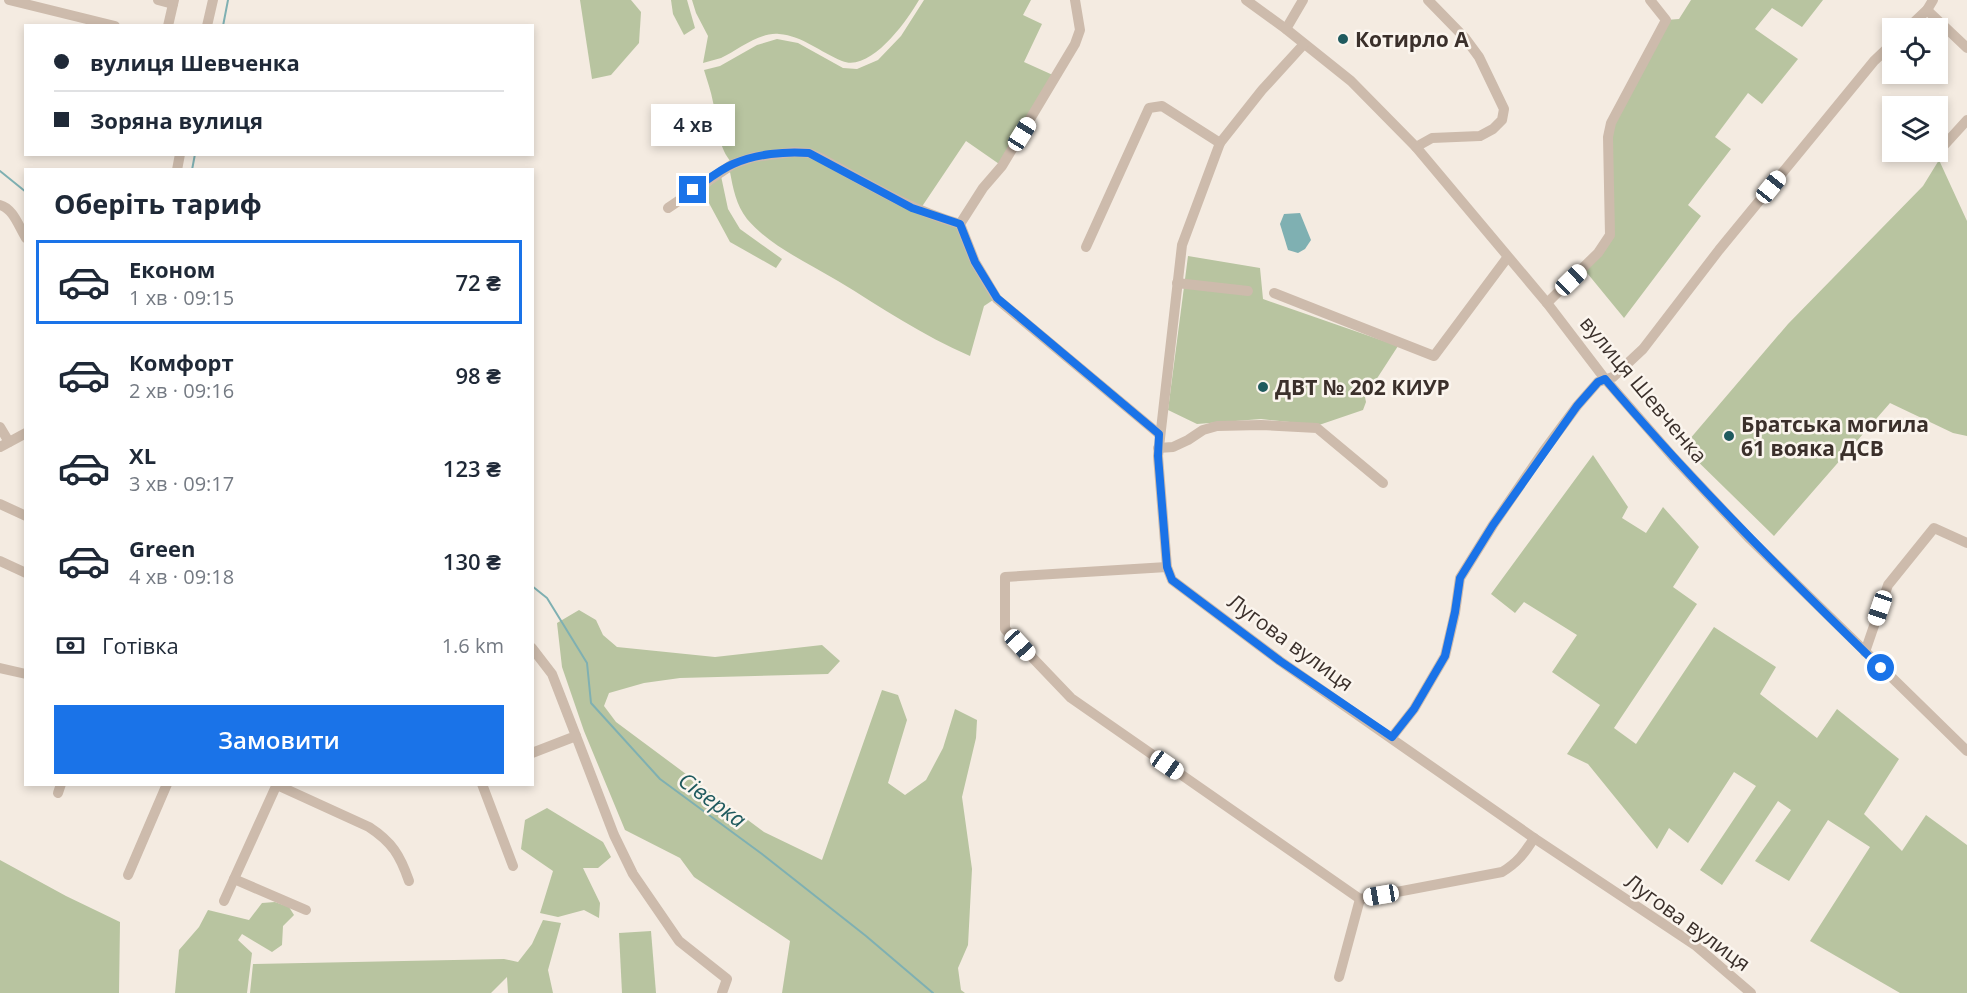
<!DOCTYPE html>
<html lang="uk">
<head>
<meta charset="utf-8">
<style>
	body { margin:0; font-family:"Open Sans",sans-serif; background:#f6f6f7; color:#1f2937; height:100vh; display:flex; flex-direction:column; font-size:22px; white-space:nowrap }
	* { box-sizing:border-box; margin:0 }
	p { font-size:20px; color:#747a83 }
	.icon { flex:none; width:33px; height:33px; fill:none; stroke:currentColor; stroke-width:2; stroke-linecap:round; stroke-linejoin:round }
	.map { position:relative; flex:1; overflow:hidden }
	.side { position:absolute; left:24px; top:168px; width:510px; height:618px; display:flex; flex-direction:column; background:#fff; border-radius:0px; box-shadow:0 3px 9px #0003 }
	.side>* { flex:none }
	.banner { position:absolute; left:24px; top:24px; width:510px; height:132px; border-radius:0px; box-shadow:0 3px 9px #0003; display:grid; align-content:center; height:132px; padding:0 30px; background:#fff }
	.controls { position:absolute; left:1882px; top:18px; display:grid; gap:12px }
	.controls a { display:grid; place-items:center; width:66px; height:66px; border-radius:0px; background:#fff; box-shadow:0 3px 9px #0003; font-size:30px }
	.end { position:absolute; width:27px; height:27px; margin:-14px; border:8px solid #1a73e8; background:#fff; box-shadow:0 0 0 3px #fff }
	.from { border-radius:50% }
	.bubble { position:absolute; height:42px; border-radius:0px; background:#fff; box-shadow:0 3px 9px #0003; font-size:20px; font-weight:600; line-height:42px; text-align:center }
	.car { position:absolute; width:18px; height:36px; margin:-18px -9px; border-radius:8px; box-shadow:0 0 4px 2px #0007; background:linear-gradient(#fff 24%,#345 0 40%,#fff 0 76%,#345 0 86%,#fff 0) }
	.banner b { display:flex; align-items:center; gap:21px; height:57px; font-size:22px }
	.banner b+b { border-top:2px solid #e0e1e3 }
	.banner i { width:15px; height:15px; background:#1f2937 }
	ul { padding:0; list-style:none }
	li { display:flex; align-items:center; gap:18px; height:84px; margin:0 12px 9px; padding:0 18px; border:3px solid transparent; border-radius:0px }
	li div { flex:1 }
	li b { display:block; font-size:22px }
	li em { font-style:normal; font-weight:600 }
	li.selected { border-color:#1a73e8 }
	li>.icon { width:54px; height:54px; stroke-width:1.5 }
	h2 { padding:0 30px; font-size:27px; line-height:72px }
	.pay { display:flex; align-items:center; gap:15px; height:66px; padding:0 30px; font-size:22px }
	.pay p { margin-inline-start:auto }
	.cta { display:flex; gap:12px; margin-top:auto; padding:12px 30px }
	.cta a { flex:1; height:69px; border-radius:0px; background:#1a73e8; color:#fff; font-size:24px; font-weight:600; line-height:69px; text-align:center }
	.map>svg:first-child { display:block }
	.green { fill:#b8c4a0 }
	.water { fill:#7fb0b2 }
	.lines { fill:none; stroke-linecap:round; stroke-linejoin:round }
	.stream { stroke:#7fb0b2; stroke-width:2 }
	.minor { stroke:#cdbbac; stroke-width:10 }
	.route { stroke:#1a73e8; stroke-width:8 }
	.poi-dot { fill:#1f5a5e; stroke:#fbf5ee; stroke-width:2 }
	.labels { text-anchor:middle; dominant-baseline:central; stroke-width:5; stroke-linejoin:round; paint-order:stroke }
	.poi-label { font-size:21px; font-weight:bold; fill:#3b302b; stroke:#fbf5ee; text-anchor:start }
	.street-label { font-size:21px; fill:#3b302b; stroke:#fbf5ee }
	.water-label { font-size:22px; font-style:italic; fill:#1f5a5e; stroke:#fbf5ee }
</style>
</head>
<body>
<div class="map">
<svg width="1967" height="993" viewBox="0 0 1967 993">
	<rect width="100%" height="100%" fill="#f4ebe1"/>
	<!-- green -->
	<g class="green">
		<polygon points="580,0 631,0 641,12 639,43 611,75 592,79"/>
		<polygon points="671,0 687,0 695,28 684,35 673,14"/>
		<path d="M692,0H919C907,21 870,73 842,61C820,52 803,36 779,34C759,32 738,50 721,58C715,60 709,61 703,63L708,36L696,13Z"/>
		<path d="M924,0H1031L1023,15L1042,24L1024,62L1055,76L1002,166L966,141L921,208L960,224L993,300L984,306L970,356C923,336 881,307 838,281C808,263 770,246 747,219C736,205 733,188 730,172L721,176L728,209L740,229L782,259L776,268L730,242L703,192L733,164C717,148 718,123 713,102C711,91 707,80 704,70L720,66L757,45L777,39L798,43L843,68L857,69L878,60L901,36Z"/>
		<polygon points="1691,0 1823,0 1802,27 1772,8 1755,29 1798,59 1762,104 1748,93 1715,137 1731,149 1688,205 1701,216 1624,318 1583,268 1610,235 1608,137 1666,20 1679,19"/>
		<polygon points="1939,160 1967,221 1967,436 1953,433 1890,403 1774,536 1683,447 1788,324 1923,186"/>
		<polygon points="1188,256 1260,268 1263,299 1398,346 1365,397 1366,402 1363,410 1319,425 1261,419 1197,424 1168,410"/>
		<polygon points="1593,455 1628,507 1622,518 1646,533 1663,507 1699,547 1673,587 1697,604 1614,728 1636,744 1714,627 1776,667 1760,694 1817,738 1837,709 1899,759 1864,814 1902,851 1926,815 1967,845 1967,993 1900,993 1810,941 1870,847 1828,820 1789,881 1755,861 1791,810 1778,801 1722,885 1700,870 1756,786 1734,772 1688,843 1669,828 1657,849 1588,764 1567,754 1600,705 1552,672 1577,635 1524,602 1515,613 1491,594"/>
		<polygon points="579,610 596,620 603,635 617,647 715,657 822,645 840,661 828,674 680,678 644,683 609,693 604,706 616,722 764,832 822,860 882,690 898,695 907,720 888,783 905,795 926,780 943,748 955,709 977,720 976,738 962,797 972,869 968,945 958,968 961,990 965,993 782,993 790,941 694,877 680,858 625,830 584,731 562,667 557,623"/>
		<polygon points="547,808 603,842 611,857 598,868 583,868 600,903 599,918 584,910 558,917 540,913 553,871 521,849 525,820"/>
		<polygon points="0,860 66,896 120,922 119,993 0,993"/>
		<polygon points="275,902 289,907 294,915 283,926 282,945 272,952 242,934 238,940 252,953 247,993 175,993 179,950 199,927 208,910 249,920 262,903"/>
		<polygon points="543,920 561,923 548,970 553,993 508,993 507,977 491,993 250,993 253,964 504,959 518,962 532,944"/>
		<polygon points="651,931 656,993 622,993 619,933"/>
	</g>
	<!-- water -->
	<polygon class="water" points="1300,213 1311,240 1305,249 1298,253 1288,250 1280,224 1284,214"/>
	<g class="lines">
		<!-- stream -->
		<g class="stream">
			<polyline points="223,26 228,0"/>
			<polyline points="192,170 195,154"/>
			<polyline points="0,171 26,192"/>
			<polyline points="532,586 547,598 587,663 591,703 660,779 762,854 866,936 933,993"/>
		</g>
		<!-- minor -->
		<g class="minor">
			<polyline points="9,0 115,26"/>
			<polyline points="158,0 173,4"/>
			<polyline points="1246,0 1286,29 1351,81 1416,147 1547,303 1605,379 1673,457 1750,539 1967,751"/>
			<polyline points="1927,10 1967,48"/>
			<polyline points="168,26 174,0"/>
			<polyline points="207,26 213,0"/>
			<polyline points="1908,28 1927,10 1933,0"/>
			<polyline points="1286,29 1303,0"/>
			<polyline points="1304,44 1262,90 1220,143 1182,245 1158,456 1167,567 1172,580 1280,661 1534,838 1695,945 1751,993"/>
			<polyline points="1416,147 1432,138 1480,136 1493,129 1502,120 1504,109 1479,57 1465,38 1428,0"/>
			<polyline points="1938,152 1967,120"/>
			<polyline points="177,170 180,154"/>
			<path d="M0,205C13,208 19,227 26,238"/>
			<path d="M668,208L733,164L754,157L794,152L809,153L821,158C866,183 910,210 960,224L975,262L997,299L1159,434"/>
			<polyline points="960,224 983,188 1002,166 1075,44 1080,30 1075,0"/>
			<polyline points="1086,247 1149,108 1162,106 1220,143"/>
			<polyline points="1177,283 1248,291"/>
			<polyline points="1274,293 1434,356 1507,258"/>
			<polyline points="1547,303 1598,253 1610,235 1608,137 1611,123 1666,20 1650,0"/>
			<polyline points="0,427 9,442"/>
			<polyline points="0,447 26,433"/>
			<polyline points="1158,448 1173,447 1188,440 1203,430 1217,426 1261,425 1317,428 1383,483"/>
			<polyline points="0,504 26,516"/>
			<polyline points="0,561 26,573"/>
			<path d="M1167,567L1005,577V629L1071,698L1360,899L1502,872C1517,863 1525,853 1534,838"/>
			<polyline points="532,648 552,674 576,736 532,753"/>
			<polyline points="1865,652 1888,585 1934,528 1967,543"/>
			<polyline points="0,668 26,674"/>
			<polyline points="576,736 614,835 633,874 679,941 727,979 722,993"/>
			<polyline points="1392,737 1414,709 1445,656 1455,613 1460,578 1493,525 1543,452 1577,406 1598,382 1613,377 1643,349 1719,250 1874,61 1893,43"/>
			<polyline points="482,784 513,866"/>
			<path d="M277,785L369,827C392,842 400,855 409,881"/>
			<polyline points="58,793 61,784"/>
			<polyline points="128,875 167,784"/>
			<polyline points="234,879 306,910"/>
			<polyline points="224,901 277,784"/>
			<polyline points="1339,977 1360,899"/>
		</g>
	</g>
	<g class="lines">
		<!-- route -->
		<path class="route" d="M693,190C706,181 719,170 733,164C756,154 785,151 809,153L912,208L960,224L975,262L997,298L1159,434L1158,456L1167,567L1172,580L1280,661L1392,737L1414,709L1445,656L1455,612L1460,578L1493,525L1577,406L1598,382L1605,379C1691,481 1786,575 1881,668"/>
	</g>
	<!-- markers -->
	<g class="poi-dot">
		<circle cx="1343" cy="39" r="6"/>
		<circle cx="1263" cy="387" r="6"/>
		<circle cx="1729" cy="436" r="6"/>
	</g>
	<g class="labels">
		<!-- poi labels -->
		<g class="poi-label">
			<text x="1355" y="39">Котирло А</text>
			<text x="1275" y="387">ДВТ № 202 КИУР</text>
			<text x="1741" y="424">Братська могила<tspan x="1741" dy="24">61 вояка ДСВ</tspan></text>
		</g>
		<!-- street labels -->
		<g class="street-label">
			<text transform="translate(1644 389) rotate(50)">вулиця Шевченка</text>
			<text transform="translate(1291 642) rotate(36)">Лугова вулиця</text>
			<text transform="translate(1688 922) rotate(36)">Лугова вулиця</text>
		</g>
		<!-- water labels -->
		<g class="water-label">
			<text transform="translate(713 799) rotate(36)">Сіверка</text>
		</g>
	</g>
</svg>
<div class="controls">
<a><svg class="icon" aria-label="locate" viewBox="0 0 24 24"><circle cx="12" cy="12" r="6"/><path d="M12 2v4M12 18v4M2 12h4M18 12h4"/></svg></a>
<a><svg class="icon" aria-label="layers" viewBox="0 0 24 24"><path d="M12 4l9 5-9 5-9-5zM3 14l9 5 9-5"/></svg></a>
</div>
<i class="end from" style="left:1881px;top:668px"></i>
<i class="end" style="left:693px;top:190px"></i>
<div class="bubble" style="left:651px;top:104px;width:84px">4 хв</div>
<i class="car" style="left:1022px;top:134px;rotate:32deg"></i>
<i class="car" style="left:1771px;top:187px;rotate:39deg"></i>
<i class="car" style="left:1571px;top:280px;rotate:46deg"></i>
<i class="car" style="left:1880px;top:608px;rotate:199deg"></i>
<i class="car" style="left:1020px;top:645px;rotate:137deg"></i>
<i class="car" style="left:1167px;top:765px;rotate:125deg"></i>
<i class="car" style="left:1381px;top:895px;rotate:260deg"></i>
<div class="banner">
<b><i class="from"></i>вулиця Шевченка</b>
<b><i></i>Зоряна вулиця</b>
</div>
<section class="side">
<h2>Оберіть тариф</h2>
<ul>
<li class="selected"><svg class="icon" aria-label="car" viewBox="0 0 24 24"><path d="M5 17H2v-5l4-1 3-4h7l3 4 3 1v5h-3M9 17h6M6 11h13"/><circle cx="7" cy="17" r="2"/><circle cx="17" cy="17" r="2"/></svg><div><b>Економ</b><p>1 хв · 09:15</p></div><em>72 ₴</em></li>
<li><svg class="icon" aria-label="car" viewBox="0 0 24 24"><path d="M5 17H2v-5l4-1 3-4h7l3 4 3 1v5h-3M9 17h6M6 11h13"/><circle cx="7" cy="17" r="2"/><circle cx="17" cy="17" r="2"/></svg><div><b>Комфорт</b><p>2 хв · 09:16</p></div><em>98 ₴</em></li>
<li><svg class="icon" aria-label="car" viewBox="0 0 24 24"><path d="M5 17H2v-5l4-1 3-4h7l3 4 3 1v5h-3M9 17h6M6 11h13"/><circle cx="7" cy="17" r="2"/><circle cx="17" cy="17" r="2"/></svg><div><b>XL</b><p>3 хв · 09:17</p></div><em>123 ₴</em></li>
<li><svg class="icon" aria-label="car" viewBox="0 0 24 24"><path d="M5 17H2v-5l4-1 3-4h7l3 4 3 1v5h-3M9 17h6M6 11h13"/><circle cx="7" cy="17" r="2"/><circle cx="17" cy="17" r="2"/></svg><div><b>Green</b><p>4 хв · 09:18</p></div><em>130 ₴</em></li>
</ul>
<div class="pay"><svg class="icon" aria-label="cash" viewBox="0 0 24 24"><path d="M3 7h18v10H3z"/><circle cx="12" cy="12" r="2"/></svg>Готівка<p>1.6 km</p></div>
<div class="cta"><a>Замовити</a></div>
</section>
</div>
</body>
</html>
